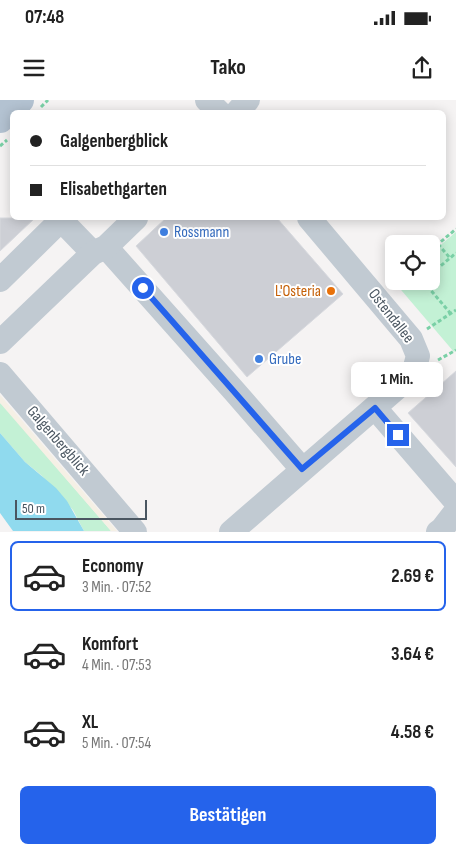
<!DOCTYPE html>
<html lang="de">
<head>
<meta charset="utf-8">
<style>
	body { margin:0; font-family:"Sofia Sans Condensed",sans-serif; background:#f6f6f6; color:#222; height:100vh; display:flex; flex-direction:column; font-size:19px; white-space:nowrap }
	* { box-sizing:border-box; margin:0 }
	p { font-size:16px; color:#767676 }
	.icon { flex:none; width:28px; height:28px; fill:none; stroke:currentColor; stroke-width:2; stroke-linecap:round; stroke-linejoin:round }
	.map { position:relative; height:432px; overflow:hidden }
	.details { display:flex; flex-direction:column; background:#fff; flex:1 }
	.details>* { flex:none }
	.guide { position:absolute; left:10px; top:10px; width:436px; height:110px; border-radius:8px; box-shadow:0 2px 12px #0003; display:grid; align-content:center; height:110px; padding:0 20px; background:#fff }
	.buttons { position:absolute; left:385px; top:135px; display:grid; gap:10px }
	.buttons a { display:grid; place-items:center; width:55px; height:55px; border-radius:8px; background:#fff; box-shadow:0 2px 12px #0003; font-size:25px }
	.scale { position:absolute; left:15px; bottom:12px; width:132px; box-sizing:border-box; padding-left:5px; border:2px solid #4a5661; border-top:0; font-size:14px; line-height:18px; white-space:nowrap; color:#4a5661; -webkit-text-stroke:4px #fff; paint-order:stroke }
	.end { position:absolute; width:22px; height:22px; margin:-11px; border:6px solid #2563eb; background:#fff; box-shadow:0 0 0 2px #fff }
	.from { border-radius:50% }
	.bubble { position:absolute; height:35px; border-radius:8px; background:#fff; box-shadow:0 2px 12px #0003; font-size:16px; font-weight:700; line-height:35px; text-align:center }
	.guide b { display:flex; align-items:center; gap:18px; height:48px; font-size:19px }
	.guide b+b { border-top:1px solid #e0e0e0 }
	.guide i { width:12px; height:12px; background:#222 }
	ul { padding:9px 0 0; list-style:none }
	li { display:flex; align-items:center; gap:15px; height:70px; margin:0 10px 8px; padding:0 10px; border:2px solid transparent; border-radius:8px }
	li div { flex:1 }
	li b { display:block; font-size:19px }
	li em { font-style:normal; font-weight:700 }
	li.active { border-color:#2563eb }
	li>.icon { width:45px; height:45px; stroke-width:1.5 }
	.cta { display:flex; gap:10px; margin-top:auto; padding:10px 20px }
	.cta a { flex:1; height:58px; border-radius:8px; background:#2563eb; color:#fff; font-size:20px; font-weight:700; line-height:58px; text-align:center }
	.status { display:flex; justify-content:space-between; align-items:center; height:35px; padding:0 25px; background:#fff; direction:ltr }
	.status svg { height:14px; fill:currentColor }
	header { display:flex; justify-content:space-between; align-items:center; height:65px; padding:0 20px; background:#fff; font-size:22px; font-weight:700 }
	.map>svg:first-child { display:block }
	.green { fill:#c3f1d5 }
	.sand { fill:#f5f0e5 }
	.water { fill:#90daee }
	.building { fill:#cdcfd5; stroke:#d7d9de }
	.lines { fill:none; stroke-linecap:round; stroke-linejoin:round }
	.path { stroke:#7ad0a6; stroke-width:3; stroke-dasharray:4 2.5; stroke-linecap:butt }
	.minor { stroke:#c1cad2; stroke-width:24 }
	.major { stroke:#b3c2d1; stroke-width:28 }
	.route { stroke:#2563eb; stroke-width:6 }
	.shop-dot { fill:#3f7fe0; stroke:#fff; stroke-width:2 }
	.food-dot { fill:#e8710a; stroke:#fff; stroke-width:2 }
	.labels { text-anchor:middle; dominant-baseline:central; stroke-width:4; stroke-linejoin:round; paint-order:stroke }
	.shop-label { font-size:16px; fill:#366cbe; stroke:#fff; text-anchor:start }
	.food-label { font-size:16px; fill:#c56008; stroke:#fff; text-anchor:end }
	.street-label { font-size:16px; fill:#4a5661; stroke:#fff }
</style>
</head>
<body>
<div class="status"><b>07:48</b><svg viewBox="0 0 49 12"><path d="M0 12V9h3v3zM5 12V6h3v6zM10 12V3h3v9zM15 12V0h3v12zM26 1h20v11H26zM47 4h2v5h-2z"/></svg></div>
<header><svg class="icon" aria-label="menu" viewBox="0 0 24 24"><path d="M4 6h16M4 12h16M4 18h16"/></svg>Tako<svg class="icon" aria-label="share" viewBox="0 0 24 24"><path d="M12 15V3M7 8l5-5 5 5M5 13v7h14v-7"/></svg></header>
<div class="map">
<svg width="456" height="432" viewBox="0 0 456 432">
	<rect width="100%" height="100%" fill="#f5f3f3"/>
	<!-- green -->
	<g class="green">
		<polygon points="456,132 456,250 454,252 396,184 399,181 431,181 431,153"/>
		<polygon points="0,303 3,305 111,431 84,431 73,410 41,375 25,362 0,333"/>
	</g>
	<!-- sand -->
	<polygon class="sand" points="0,295 117,431 111,431 0,303"/>
	<!-- water -->
	<polygon class="water" points="0,333 25,362 56,388 67,401 84,431 13,431 0,413"/>
	<!-- building -->
	<g class="building">
		<polygon points="0,118 35,118 0,151"/>
		<polygon points="166,118 277,118 343,194 247,277 136,146"/>
		<polygon points="456,271 456,367 408,313"/>
	</g>
	<g class="lines">
		<!-- path -->
		<g class="path">
			<polyline points="41,7 48,0"/>
			<polyline points="0,46 7,40"/>
			<polyline points="438,144 450,158"/>
			<polyline points="431,150 456,129"/>
			<polyline points="431,174 456,153"/>
			<polyline points="423,181 451,214"/>
			<polyline points="427,229 456,210"/>
			<polyline points="438,260 456,250"/>
		</g>
		<!-- minor -->
		<g class="minor">
			<polyline points="207,0 219,12"/>
			<polyline points="237,12 248,0"/>
			<polyline points="106,147 235,292 302,369"/>
			<polyline points="0,180 61,120 93,153"/>
			<polyline points="0,242 93,153 106,147 136,118"/>
			<polyline points="0,274 135,432"/>
			<polyline points="375,308 456,402"/>
			<polyline points="231,432 413,274 418,256 411,239 309,118"/>
			<polyline points="438,432 442,429 456,411"/>
		</g>
		<!-- major -->
		<polyline class="major" points="0,19 20,0"/>
	</g>
	<g class="lines">
		<!-- route -->
		<polyline class="route" points="143,188 302,369 375,308 398,335"/>
	</g>
	<!-- markers -->
	<g class="shop-dot">
		<circle cx="164" cy="132" r="5"/>
		<circle cx="259" cy="259" r="5"/>
	</g>
	<circle class="food-dot" cx="331" cy="191" r="5"/>
	<g class="labels">
		<!-- shop labels -->
		<g class="shop-label">
			<text x="174" y="132">Rossmann</text>
			<text x="269" y="259">Grube</text>
		</g>
		<!-- food labels -->
		<g class="food-label">
			<text x="321" y="191">L'Osteria</text>
		</g>
		<!-- street labels -->
		<g class="street-label">
			<text transform="translate(391 216) rotate(52)">Ostendallee</text>
			<text transform="translate(58 341) rotate(49)">Galgenbergblick</text>
		</g>
	</g>
</svg>
<div class="buttons">
<a><svg class="icon" aria-label="locate" viewBox="0 0 24 24"><circle cx="12" cy="12" r="6"/><path d="M12 2v4M12 18v4M2 12h4M18 12h4"/></svg></a>
</div>
<div class="scale">50 m</div>
<i class="end from" style="left:143px;top:188px"></i>
<i class="end" style="left:398px;top:335px"></i>
<div class="bubble" style="left:351px;top:262px;width:92px">1 Min.</div>
<div class="guide">
<b><i class="from"></i>Galgenbergblick</b>
<b><i></i>Elisabethgarten</b>
</div>
</div>
<section class="details">
<ul>
<li class="active"><svg class="icon" aria-label="car" viewBox="0 0 24 24"><path d="M5 17H2v-5l4-1 3-4h7l3 4 3 1v5h-3M9 17h6M6 11h13"/><circle cx="7" cy="17" r="2"/><circle cx="17" cy="17" r="2"/></svg><div><b>Economy</b><p>3 Min. · 07:52</p></div><em>2.69 €</em></li>
<li><svg class="icon" aria-label="car" viewBox="0 0 24 24"><path d="M5 17H2v-5l4-1 3-4h7l3 4 3 1v5h-3M9 17h6M6 11h13"/><circle cx="7" cy="17" r="2"/><circle cx="17" cy="17" r="2"/></svg><div><b>Komfort</b><p>4 Min. · 07:53</p></div><em>3.64 €</em></li>
<li><svg class="icon" aria-label="car" viewBox="0 0 24 24"><path d="M5 17H2v-5l4-1 3-4h7l3 4 3 1v5h-3M9 17h6M6 11h13"/><circle cx="7" cy="17" r="2"/><circle cx="17" cy="17" r="2"/></svg><div><b>XL</b><p>5 Min. · 07:54</p></div><em>4.58 €</em></li>
</ul>
<div class="cta"><a>Bestätigen</a></div>
</section>
</body>
</html>
